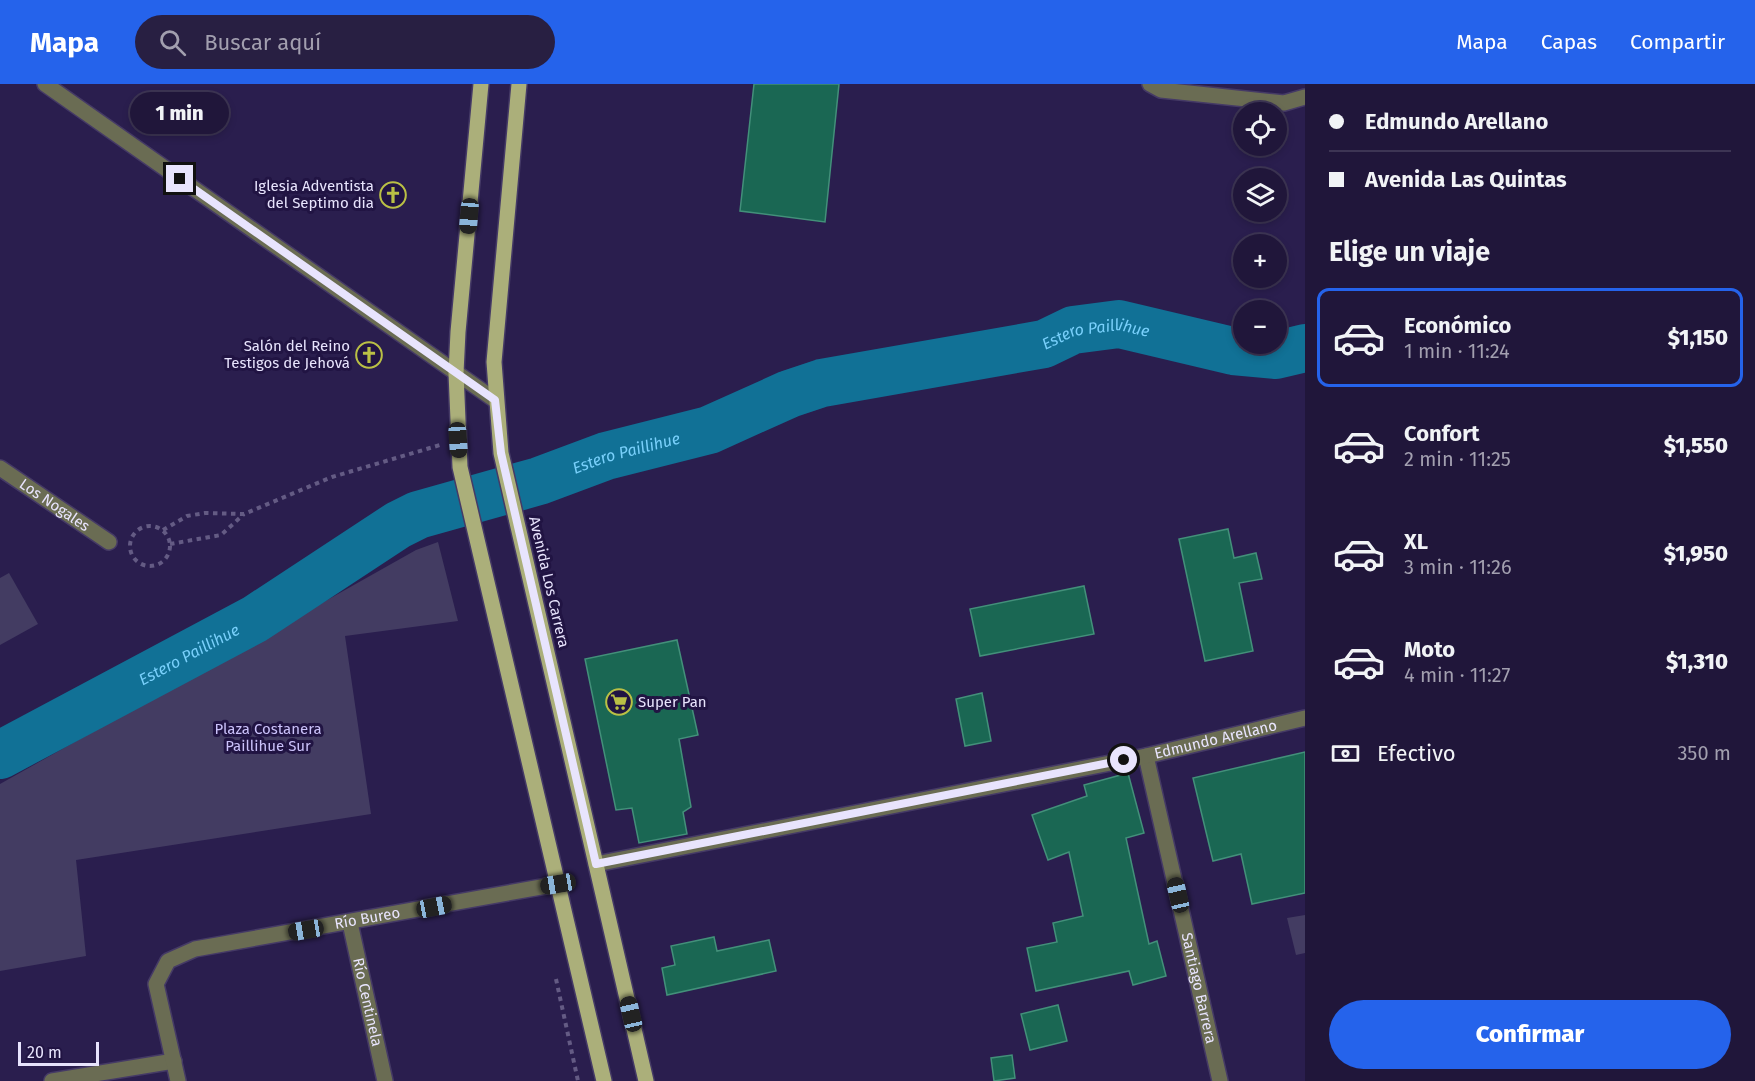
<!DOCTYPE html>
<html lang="es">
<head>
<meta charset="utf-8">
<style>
	body { margin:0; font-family:"Fira Sans",sans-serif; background:#281f42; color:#f1f3f6; height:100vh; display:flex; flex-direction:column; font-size:22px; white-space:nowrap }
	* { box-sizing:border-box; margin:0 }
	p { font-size:20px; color:#a29faf }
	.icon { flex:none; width:33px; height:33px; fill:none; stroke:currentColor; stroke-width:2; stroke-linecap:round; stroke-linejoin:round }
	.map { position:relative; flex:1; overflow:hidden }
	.drawer { display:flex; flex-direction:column; background:#20163a; width:450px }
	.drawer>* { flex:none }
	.banner { display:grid; align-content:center; height:132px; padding:0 24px; background:#20163a }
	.fabs { position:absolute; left:1233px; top:18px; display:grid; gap:12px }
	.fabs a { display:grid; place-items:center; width:54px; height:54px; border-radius:50%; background:#20163a; box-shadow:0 3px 9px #0003,0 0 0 2px #3d3554; font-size:30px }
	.scale { position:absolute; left:18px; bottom:15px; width:81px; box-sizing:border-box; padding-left:6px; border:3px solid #e8e4fd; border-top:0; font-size:16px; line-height:21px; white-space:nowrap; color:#e8e4fd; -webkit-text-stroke:4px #211443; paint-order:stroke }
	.end { position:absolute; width:27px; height:27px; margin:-14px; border:8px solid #e8e4fd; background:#111; box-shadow:0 0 0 3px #111 }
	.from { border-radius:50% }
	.bubble { position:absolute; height:42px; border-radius:21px; background:#20163a; box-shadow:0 3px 9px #0003,0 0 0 2px #3d3554; font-size:20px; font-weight:800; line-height:42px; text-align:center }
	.car { position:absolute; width:18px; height:36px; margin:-18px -9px; border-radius:8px; box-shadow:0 0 4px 2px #0007; background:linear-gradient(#222 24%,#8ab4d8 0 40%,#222 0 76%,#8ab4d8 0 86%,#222 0) }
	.banner b { display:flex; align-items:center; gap:21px; height:57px; font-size:22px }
	.banner b+b { border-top:2px solid #3d3554 }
	.banner i { width:15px; height:15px; background:#f1f3f6 }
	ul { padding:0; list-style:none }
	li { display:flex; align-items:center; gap:18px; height:99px; margin:0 12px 9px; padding:0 12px; border:3px solid transparent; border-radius:12px }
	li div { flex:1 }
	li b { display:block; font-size:22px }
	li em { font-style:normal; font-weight:800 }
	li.selected { border-color:#2563eb }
	li>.icon { width:54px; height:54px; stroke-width:1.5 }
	h2 { padding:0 24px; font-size:27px; line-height:72px }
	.pay { display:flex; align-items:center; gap:15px; height:66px; padding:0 24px; font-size:22px }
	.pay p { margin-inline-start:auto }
	.action { display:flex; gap:12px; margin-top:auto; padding:12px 24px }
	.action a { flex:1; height:69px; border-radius:36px; background:#2563eb; color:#fff; font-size:24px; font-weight:800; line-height:69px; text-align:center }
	header { display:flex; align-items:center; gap:36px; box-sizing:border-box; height:84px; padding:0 30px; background:#2563eb; color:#fff }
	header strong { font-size:28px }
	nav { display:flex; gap:33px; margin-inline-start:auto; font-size:21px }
	.search { width:420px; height:54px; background:#281f42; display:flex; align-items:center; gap:15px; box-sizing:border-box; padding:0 21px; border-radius:33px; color:#a29faf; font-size:22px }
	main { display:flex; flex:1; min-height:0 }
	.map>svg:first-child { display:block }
	.green { fill:#433c62 }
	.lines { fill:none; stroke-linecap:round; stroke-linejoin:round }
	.river { stroke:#117196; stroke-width:48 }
	.building { fill:#1a6753; stroke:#43907a; stroke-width:1.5 }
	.minor-casing { stroke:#453a66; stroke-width:18 }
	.tertiary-casing { stroke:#453a66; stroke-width:18 }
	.primary-casing { stroke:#453a66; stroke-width:18 }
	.path { stroke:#645b84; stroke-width:4; stroke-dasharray:4.5 4.5; stroke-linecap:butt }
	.minor { stroke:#6a6c53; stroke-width:15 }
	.tertiary { stroke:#6a6c53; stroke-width:15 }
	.primary { stroke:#abaf7a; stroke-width:15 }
	.route { stroke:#e8e4fd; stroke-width:8 }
	.labels { text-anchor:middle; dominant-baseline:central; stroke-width:6; stroke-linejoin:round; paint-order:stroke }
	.poi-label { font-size:15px; fill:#e8e4fd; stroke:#211443; text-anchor:end }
	.street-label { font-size:15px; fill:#e8e4fd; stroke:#211443 }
	.park-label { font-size:15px; fill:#cbc2fa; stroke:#211443 }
	.water-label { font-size:16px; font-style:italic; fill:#79d0fb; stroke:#211443 }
</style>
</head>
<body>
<header>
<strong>Mapa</strong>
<div class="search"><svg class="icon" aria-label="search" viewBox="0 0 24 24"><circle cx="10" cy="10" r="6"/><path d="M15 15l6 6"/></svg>Buscar aquí</div>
<nav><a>Mapa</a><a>Capas</a><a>Compartir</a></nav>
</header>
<main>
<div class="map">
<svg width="1305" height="997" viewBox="0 0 1305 997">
	<rect width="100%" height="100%" fill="#2a1e4e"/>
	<!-- green -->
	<g class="green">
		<polygon points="438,458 458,537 345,552 371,730 76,776 86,872 0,887 0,700 416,466"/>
		<polygon points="9,489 38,540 0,561 0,494"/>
		<polygon points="1305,831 1305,869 1296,871 1287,834"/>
	</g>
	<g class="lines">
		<!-- river -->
		<path class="river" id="s1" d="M0,671L255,535L398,441L418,431L539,397L606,372L709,346L789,310L822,299L1044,260L1073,246L1119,240L1233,267L1276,271L1305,264"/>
	</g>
	<!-- building -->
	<g class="building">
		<polygon points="754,0 839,0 825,138 740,127"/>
		<polygon points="1228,445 1234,474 1256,469 1262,495 1239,499 1253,567 1205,577 1179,455"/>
		<polygon points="1084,502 1094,550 980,572 970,525"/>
		<polygon points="677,556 698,651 679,655 691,723 683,728 687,750 639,759 632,724 616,726 585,575"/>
		<polygon points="982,609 991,657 965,662 956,615"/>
		<polygon points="1305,668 1305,809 1252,820 1241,770 1213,777 1193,694"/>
		<polygon points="1128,689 1144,749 1126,754 1149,860 1157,857 1166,892 1133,901 1129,887 1036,907 1027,864 1057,858 1053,839 1083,832 1069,768 1048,776 1032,731 1087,712 1084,701"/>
		<polygon points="714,853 717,867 769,856 776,887 667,911 662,884 675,881 671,862"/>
		<polygon points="1058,921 1067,957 1030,966 1021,930"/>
		<polygon points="1012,971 1015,994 994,997 991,974"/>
	</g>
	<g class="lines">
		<!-- minor casing -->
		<g class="minor-casing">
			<g id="minor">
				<polyline points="1150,0 1161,6 1284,19 1305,13"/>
				<path id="s2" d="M0,384L109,458"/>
				<path id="s3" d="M1146,672L1220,997"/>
				<path id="s4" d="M596,780L1146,672L1305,634"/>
				<path id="s5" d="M350,839L385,997"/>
				<polyline points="52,997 174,977"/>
				<path id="s6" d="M178,997L156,900L168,877L195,865L558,800"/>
			</g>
		</g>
		<!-- tertiary casing -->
		<g class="tertiary-casing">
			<polyline id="tertiary" points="45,0 495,316"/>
		</g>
		<!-- primary casing -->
		<g class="primary-casing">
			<g id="primary">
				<polyline points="481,0 458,248 456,289 460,383 604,997"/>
				<polyline points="519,0 494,278 501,369 646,997"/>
			</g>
		</g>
		<!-- path -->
		<g class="path">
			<circle cx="150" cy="462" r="20"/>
			<polyline points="163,446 187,432 205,429 244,430 332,393 440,361"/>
			<polyline points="170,460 221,451 244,430"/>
			<polyline points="556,895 578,997"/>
		</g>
		<!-- minor -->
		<use href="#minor" class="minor"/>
		<!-- tertiary -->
		<use href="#tertiary" class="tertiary"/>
		<!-- primary -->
		<use href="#primary" class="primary"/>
	</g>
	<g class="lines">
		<!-- route -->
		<polyline class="route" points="180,95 495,316 501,369 596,780 1124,676"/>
	</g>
	<!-- icons -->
	<defs>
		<g id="church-ring" transform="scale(1.35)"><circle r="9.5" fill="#211443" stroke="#bac045" stroke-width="1.5"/><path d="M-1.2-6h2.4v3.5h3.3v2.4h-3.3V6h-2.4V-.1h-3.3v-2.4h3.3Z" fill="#bac045"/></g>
		<g id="supermarket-ring" transform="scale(1.35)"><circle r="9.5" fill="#211443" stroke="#bac045" stroke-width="1.5"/><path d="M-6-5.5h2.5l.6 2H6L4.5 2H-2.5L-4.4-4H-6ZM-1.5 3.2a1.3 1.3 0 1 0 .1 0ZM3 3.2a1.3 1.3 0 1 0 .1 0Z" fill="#bac045"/></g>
	</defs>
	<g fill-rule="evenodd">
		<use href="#church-ring" x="393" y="111"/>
		<use href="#church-ring" x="369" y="271"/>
		<use href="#supermarket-ring" x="619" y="618"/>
	</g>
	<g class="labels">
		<!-- poi labels -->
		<g class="poi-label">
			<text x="374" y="102">Iglesia Adventista<tspan x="374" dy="17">del Septimo dia</tspan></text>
			<text x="350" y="262">Salón del Reino<tspan x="350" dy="17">Testigos de Jehová</tspan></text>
			<text x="638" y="618" text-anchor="start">Super Pan</text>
		</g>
		<!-- street labels -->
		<g class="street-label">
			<text stroke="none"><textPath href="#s2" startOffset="66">Los Nogales</textPath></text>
			<text transform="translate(549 498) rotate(77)">Avenida Los Carrera</text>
			<text stroke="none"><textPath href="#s4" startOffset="632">Edmundo Arellano</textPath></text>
			<text stroke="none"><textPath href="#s6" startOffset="330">Río Bureo</textPath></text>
			<text stroke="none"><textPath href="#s3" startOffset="238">Santiago Barrera</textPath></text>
			<text stroke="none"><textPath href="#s5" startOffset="81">Río Centinela</textPath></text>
		</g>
		<!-- park labels -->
		<g class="park-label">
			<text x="268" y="645">Plaza Costanera<tspan x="268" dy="17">Paillihue Sur</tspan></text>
		</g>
		<!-- water labels -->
		<g class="water-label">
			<text stroke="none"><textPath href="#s1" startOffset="1188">Estero Paillihue</textPath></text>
			<text stroke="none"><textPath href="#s1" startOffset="700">Estero Paillihue</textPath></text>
			<text stroke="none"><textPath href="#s1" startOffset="214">Estero Paillihue</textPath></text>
		</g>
	</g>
</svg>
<div class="fabs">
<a><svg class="icon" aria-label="locate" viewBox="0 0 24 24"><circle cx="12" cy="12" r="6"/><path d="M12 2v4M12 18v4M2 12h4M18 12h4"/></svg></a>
<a><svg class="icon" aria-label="layers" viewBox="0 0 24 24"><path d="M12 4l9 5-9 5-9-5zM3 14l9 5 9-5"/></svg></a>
<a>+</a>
<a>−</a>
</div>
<div class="scale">20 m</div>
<i class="end from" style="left:1124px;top:676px"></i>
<i class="end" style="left:180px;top:95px"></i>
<div class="bubble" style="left:130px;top:8px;width:99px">1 min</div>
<i class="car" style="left:469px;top:132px;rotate:185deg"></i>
<i class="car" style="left:458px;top:356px;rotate:176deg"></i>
<i class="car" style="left:558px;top:800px;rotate:260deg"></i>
<i class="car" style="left:1178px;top:811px;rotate:347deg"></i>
<i class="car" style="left:434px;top:823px;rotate:79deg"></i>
<i class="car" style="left:306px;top:846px;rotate:261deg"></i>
<i class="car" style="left:631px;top:930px;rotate:347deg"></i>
</div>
<section class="drawer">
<div class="banner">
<b><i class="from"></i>Edmundo Arellano</b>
<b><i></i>Avenida Las Quintas</b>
</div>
<h2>Elige un viaje</h2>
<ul>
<li class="selected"><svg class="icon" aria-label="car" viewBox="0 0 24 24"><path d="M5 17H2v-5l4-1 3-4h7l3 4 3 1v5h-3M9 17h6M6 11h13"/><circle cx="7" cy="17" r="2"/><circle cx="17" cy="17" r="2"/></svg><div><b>Económico</b><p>1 min · 11:24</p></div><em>$1,150</em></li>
<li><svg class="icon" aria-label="car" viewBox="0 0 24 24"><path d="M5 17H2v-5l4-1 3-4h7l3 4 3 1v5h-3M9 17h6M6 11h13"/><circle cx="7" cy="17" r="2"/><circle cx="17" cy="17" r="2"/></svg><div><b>Confort</b><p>2 min · 11:25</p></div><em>$1,550</em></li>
<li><svg class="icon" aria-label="car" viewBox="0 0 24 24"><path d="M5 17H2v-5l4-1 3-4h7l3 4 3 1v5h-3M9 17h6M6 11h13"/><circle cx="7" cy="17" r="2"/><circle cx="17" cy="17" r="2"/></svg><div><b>XL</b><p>3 min · 11:26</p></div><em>$1,950</em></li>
<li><svg class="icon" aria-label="car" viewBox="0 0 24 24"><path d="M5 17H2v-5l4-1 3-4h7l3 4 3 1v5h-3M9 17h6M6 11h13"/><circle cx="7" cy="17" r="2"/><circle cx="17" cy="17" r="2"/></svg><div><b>Moto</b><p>4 min · 11:27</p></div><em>$1,310</em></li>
</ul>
<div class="pay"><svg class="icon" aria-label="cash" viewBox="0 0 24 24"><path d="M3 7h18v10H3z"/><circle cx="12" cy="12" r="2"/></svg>Efectivo<p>350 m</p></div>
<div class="action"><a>Confirmar</a></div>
</section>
</main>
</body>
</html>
